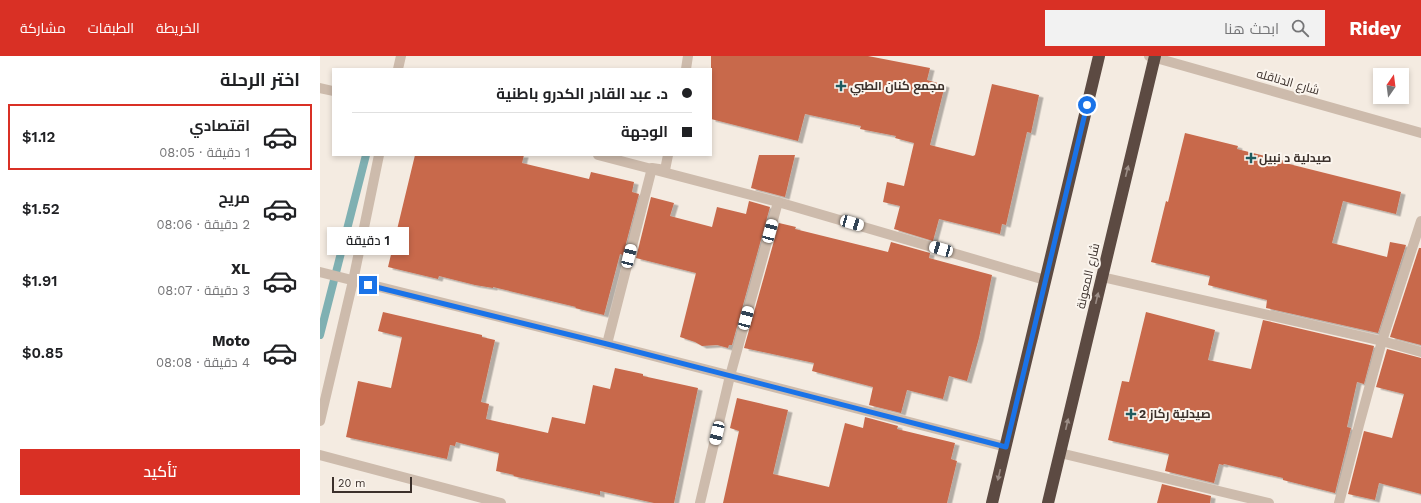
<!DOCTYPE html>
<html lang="ar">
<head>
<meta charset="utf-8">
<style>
	body { margin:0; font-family:"Work Sans",Cairo,sans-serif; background:#f2f2f2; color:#202124; direction:rtl; height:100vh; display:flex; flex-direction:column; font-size:15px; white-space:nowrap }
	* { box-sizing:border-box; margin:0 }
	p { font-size:13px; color:#757577 }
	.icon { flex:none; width:22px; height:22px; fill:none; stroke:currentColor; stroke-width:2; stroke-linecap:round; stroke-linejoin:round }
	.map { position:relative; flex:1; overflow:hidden; direction:ltr }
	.drawer { display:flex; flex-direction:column; background:#fff; width:320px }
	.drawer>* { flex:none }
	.hud { position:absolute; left:12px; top:12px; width:380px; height:88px; border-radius:0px; box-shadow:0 2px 6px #0003; direction:rtl; display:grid; align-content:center; height:88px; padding:0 20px; background:#fff }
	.needle { width:26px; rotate:14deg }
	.controls { position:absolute; left:1053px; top:12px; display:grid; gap:8px }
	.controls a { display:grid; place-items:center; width:36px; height:36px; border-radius:0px; background:#fff; box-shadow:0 2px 6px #0003; font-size:20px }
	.scale { position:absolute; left:12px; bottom:10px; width:80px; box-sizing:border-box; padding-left:4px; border:2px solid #3b302b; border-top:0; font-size:11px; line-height:14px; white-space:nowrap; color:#3b302b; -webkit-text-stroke:3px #fbf5ee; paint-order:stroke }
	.end { position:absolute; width:18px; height:18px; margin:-9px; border:5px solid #1a73e8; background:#fff; box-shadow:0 0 0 2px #fff }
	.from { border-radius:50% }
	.bubble { position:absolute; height:28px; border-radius:0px; background:#fff; box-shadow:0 2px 6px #0003; font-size:13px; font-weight:600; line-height:28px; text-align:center; direction:rtl }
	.car { position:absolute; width:12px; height:24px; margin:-12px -6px; border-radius:5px; box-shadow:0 0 3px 1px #0007; background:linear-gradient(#fff 24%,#345 0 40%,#fff 0 76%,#345 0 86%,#fff 0) }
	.hud b { display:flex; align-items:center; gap:14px; height:38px; font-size:15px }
	.hud b+b { border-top:1px solid #e0e0e0 }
	.hud i { width:10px; height:10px; background:#202124 }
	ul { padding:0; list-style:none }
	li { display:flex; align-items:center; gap:12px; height:66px; margin:0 8px 6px; padding:0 12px; border:2px solid transparent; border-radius:0px }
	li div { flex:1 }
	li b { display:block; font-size:15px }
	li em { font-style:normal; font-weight:600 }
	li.selected { border-color:#d93025 }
	li>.icon { width:36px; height:36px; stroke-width:1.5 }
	h2 { padding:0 20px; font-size:18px; line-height:48px }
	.action { display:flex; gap:8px; margin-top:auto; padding:8px 20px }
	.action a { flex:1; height:46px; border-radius:0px; background:#d93025; color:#fff; font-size:16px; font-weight:600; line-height:46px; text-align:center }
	header { display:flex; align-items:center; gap:24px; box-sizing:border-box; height:56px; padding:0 20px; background:#d93025; color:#fff }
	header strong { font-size:19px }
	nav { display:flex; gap:22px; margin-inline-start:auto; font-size:14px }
	.search { width:280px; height:36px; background:#f2f2f2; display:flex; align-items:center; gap:10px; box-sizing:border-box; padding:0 14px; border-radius:0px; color:#757577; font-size:15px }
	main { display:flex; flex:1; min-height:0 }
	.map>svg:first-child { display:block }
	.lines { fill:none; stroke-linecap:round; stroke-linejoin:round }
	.stream { stroke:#7fb0b2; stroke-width:8 }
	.building { fill:#c8694b; filter:url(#shadow) }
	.minor { stroke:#cdbbac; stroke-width:10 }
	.highway { stroke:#5c4a42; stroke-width:12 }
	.oneway { fill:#9c8e87 }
	.route { stroke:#1a73e8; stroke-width:5 }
	.poi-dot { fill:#1f5a5e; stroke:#fbf5ee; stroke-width:1.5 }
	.labels { text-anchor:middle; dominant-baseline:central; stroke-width:4; stroke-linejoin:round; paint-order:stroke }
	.street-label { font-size:12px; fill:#3b302b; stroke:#fbf5ee }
	.poi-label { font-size:12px; font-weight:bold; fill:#3b302b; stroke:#fbf5ee; text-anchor:start }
</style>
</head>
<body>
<header>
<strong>Ridey</strong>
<div class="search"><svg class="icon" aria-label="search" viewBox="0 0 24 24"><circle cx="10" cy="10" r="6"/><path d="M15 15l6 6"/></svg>ابحث هنا</div>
<nav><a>الخريطة</a><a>الطبقات</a><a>مشاركة</a></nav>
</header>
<main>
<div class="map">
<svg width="1101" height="447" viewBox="0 0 1101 447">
	<defs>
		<filter id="shadow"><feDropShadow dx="4.5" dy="2.5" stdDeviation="0" flood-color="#0004"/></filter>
	</defs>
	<rect width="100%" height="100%" fill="#f4ebe1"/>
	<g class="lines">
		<!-- stream -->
		<polyline class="stream" points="0,279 46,99"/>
	</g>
	<!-- building -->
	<g class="building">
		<polygon points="391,0 548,0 610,12 607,24 625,29 610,89 653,100 655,99 672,28 719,39 711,77 707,76 686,169 682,168 680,178 619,163 613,185 574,173 580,150 563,146 567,126 584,130 594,87 575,82 576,80 540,73 541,70 485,58 478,85 391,63"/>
		<polygon points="865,77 918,90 917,93 969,106 969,108 1081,136 1076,158 1023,145 1012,187 1067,201 1070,186 1086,189 1058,277 946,252 947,244 888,229 890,220 831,206 846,145 848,146"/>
		<polygon points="95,99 204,99 202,107 269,123 271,116 314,126 312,136 319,138 303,199 300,198 284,259 255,252 256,251 173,231 173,232 155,229 119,220 118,223 68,211"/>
		<polygon points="439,99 475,99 465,141 431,132"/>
		<polygon points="331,141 354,147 350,160 392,171 397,151 426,158 429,145 450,151 412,289 409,289 408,292 397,289 382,290 375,286 360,281 376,217 316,202"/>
		<polygon points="459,167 476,171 475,173 568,196 571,186 610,197 609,202 672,219 659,282 647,325 629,320 623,343 587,334 581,357 549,349 553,331 492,315 494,307 424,292"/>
		<polygon points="1099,192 1101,192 1101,289 1070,281"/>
		<polygon points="63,256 162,279 162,281 175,284 161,346 169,348 166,363 228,377 232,361 265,368 273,329 290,333 295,312 323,318 323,320 378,332 354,447 334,447 280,435 280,439 193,420 194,419 176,415 179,397 136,386 135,390 130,389 127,403 26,381 38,325 71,332 82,281 58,275"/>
		<polygon points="826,256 895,274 888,304 931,313 943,264 1054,290 1044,328 1037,326 1027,371 1031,372 1015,437 963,424 963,422 904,408 903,409 899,408 894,427 845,415 849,398 788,384 802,325 809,326"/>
		<polygon points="1067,293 1101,302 1101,438 1059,427 1055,444 1028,438 1044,375 1072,382 1084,338 1056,331"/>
		<polygon points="417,342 468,354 453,418 509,431 525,367 543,372 545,361 578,370 577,373 635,387 631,403 637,405 627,447 403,447 419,375 410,372"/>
		<polygon points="842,428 891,440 890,447 837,447"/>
	</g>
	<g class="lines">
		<!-- minor -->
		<g class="minor">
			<polyline points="829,0 1101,77"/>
			<polyline points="78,13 81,0"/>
			<polyline points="366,13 368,0"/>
			<polyline points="0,32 13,35"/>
			<polyline points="278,99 458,146 725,224"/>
			<polyline points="0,216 287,288 686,391"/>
			<polyline points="782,221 1062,285 1101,296"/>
			<polyline points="287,288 332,112 345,114 348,99"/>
			<polyline points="0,365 33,225 59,99"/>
			<polyline points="740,397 949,447"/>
			<polyline points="0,399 181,447"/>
			<polyline points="380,447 410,320 458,146"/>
			<polyline points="1019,447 1039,369 1062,285 1101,165"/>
		</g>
		<!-- highway -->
		<g class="highway">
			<polyline points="672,447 779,0"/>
			<polyline points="728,447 835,0"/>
		</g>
	</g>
	<!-- one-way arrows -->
	<defs><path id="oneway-solid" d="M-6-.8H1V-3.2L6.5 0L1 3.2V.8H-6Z"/></defs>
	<g class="oneway">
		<use href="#oneway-solid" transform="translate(807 115) rotate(-76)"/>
		<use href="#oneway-solid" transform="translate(777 242) rotate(-77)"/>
		<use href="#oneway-solid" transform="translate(747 368) rotate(-77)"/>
		<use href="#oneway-solid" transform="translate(679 419) rotate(103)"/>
	</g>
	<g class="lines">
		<!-- route -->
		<polyline class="route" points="48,229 287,288 686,391 767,49"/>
	</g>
	<!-- markers -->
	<g class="poi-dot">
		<path d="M519 24h4v4h4v4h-4v4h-4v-4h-4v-4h4z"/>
		<path d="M929 96h4v4h4v4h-4v4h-4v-4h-4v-4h4z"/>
		<path d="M809 352h4v4h4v4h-4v4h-4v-4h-4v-4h4z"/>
	</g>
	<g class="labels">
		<!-- street labels -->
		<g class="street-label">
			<text transform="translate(968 26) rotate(16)">شارع الدناقله</text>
			<text transform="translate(768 220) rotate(-77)">شارع المعونة</text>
		</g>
		<!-- poi labels -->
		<g class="poi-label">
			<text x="530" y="30">مجمع كنان الطبي</text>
			<text x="939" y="102">صيدلية د نبيل</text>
			<text x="819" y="358">صيدلية ركاز 2</text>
		</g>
	</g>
</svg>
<div class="controls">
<a><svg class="needle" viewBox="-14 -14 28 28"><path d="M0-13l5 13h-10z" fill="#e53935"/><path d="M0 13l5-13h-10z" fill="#757577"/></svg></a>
</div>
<div class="scale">20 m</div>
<i class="end from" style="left:767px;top:49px"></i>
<i class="end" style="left:48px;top:229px"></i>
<div class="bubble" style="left:7px;top:171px;width:82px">1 دقيقة</div>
<i class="car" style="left:532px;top:167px;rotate:106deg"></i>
<i class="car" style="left:450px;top:175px;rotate:15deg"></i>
<i class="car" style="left:621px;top:193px;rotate:286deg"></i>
<i class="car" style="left:309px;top:200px;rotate:14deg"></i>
<i class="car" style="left:426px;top:262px;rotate:15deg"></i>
<i class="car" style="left:397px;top:377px;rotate:193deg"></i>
<div class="hud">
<b><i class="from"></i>د. عبد القادر الكدرو باطنية</b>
<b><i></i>الوجهة</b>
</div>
</div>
<section class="drawer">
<h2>اختر الرحلة</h2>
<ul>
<li class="selected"><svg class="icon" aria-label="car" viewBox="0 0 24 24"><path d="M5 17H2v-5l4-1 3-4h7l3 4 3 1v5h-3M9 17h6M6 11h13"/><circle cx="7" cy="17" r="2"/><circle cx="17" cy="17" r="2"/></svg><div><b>اقتصادي</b><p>1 دقيقة · 08:05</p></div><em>$1.12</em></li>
<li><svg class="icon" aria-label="car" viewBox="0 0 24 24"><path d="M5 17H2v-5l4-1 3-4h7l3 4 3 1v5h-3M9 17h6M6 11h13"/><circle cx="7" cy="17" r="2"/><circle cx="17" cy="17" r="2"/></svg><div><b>مريح</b><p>2 دقيقة · 08:06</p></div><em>$1.52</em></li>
<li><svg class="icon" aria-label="car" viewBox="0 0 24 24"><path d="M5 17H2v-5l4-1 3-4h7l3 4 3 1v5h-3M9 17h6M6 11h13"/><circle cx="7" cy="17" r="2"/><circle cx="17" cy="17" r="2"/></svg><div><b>XL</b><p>3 دقيقة · 08:07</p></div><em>$1.91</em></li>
<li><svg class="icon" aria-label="car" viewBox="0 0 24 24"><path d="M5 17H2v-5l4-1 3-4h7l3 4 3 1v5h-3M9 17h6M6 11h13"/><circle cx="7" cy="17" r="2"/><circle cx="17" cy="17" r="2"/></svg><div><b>Moto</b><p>4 دقيقة · 08:08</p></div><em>$0.85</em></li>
</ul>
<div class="action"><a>تأكيد</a></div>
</section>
</main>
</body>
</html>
